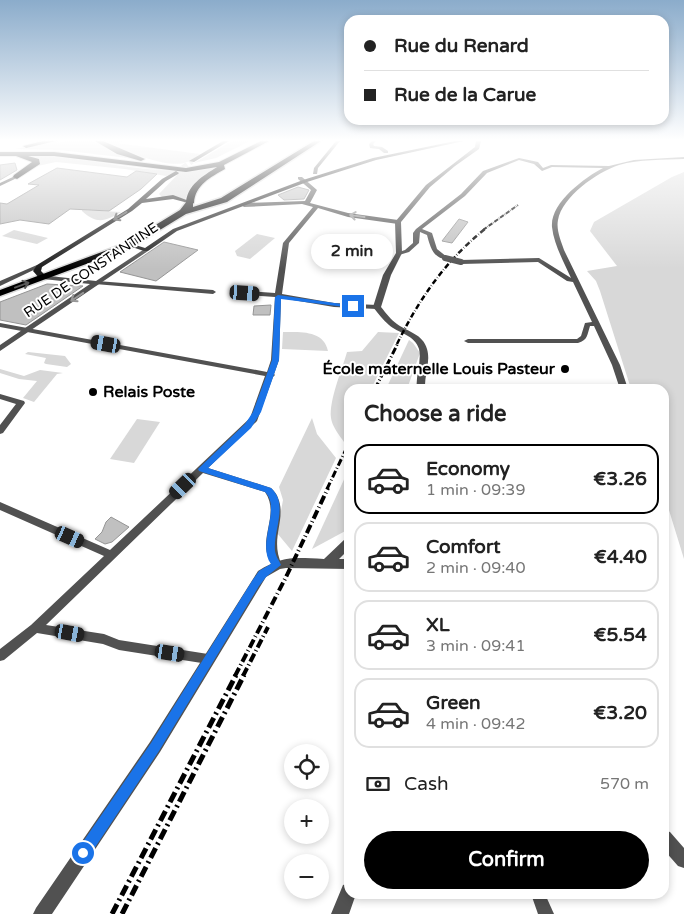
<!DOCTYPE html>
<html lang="en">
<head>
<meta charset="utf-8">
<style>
	body { margin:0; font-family:"Varela Round",sans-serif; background:#f6f6f6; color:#222; height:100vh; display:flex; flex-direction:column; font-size:19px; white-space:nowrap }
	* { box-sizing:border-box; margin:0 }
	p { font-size:16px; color:#767676 }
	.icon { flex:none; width:28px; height:28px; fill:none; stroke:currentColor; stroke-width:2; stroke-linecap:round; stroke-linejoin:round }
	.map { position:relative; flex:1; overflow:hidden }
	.details { position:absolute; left:344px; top:384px; width:325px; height:515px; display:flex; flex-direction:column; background:#fff; border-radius:15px; box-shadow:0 2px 8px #0003 }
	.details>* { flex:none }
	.banner { position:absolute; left:344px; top:15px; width:325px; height:110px; border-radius:15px; box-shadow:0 2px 8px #0003; display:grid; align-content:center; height:110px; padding:0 20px; background:#fff }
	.fabs { position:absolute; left:284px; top:744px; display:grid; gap:10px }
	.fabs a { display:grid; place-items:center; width:45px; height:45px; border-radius:50%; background:#fff; box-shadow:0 2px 8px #0003; font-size:25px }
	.end { position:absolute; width:22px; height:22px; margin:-11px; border:6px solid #1a73e8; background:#fff; box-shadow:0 0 0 2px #fff }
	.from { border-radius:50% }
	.bubble { position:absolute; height:35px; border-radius:18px; background:#fff; box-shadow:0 2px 8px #0003; font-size:16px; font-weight:700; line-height:35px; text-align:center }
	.car { position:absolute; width:15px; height:30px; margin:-15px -8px; border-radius:6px; box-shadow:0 0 4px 1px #0007; background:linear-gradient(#222 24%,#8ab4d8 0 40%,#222 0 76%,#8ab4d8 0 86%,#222 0) }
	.banner b { display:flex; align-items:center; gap:18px; height:48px; font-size:19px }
	.banner b+b { border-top:1px solid #e0e0e0 }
	.banner i { width:12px; height:12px; background:#222 }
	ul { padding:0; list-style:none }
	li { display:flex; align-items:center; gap:15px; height:70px; margin:0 10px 8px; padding:0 10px; border:2px solid #e0e0e0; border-radius:15px }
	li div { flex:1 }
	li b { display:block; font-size:19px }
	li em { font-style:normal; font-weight:700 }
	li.active { border-color:#000 }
	li>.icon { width:45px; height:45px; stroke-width:1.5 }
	h2 { padding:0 20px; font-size:22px; line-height:60px }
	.pay { display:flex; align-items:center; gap:12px; height:55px; padding:0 20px; font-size:19px }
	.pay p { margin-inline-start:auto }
	.primary-button { display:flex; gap:10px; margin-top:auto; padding:10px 20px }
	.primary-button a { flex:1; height:58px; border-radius:30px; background:#000; color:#fff; font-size:20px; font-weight:700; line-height:58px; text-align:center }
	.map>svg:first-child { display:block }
	.green { fill:#d8d8d8 }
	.building { fill:#c0c0c0; stroke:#959595 }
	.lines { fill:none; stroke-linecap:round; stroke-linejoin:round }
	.secondary-tunnel { stroke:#d9d9d9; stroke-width:5.5; stroke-dasharray:5.5 3; stroke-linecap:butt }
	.primary-casing { stroke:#dbdbdb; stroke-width:3 }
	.trunk-casing { stroke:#dbdbdb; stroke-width:2 }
	.minor { fill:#515151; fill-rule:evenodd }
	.tertiary { fill:#515151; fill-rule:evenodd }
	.secondary { fill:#1e1e1e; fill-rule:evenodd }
	.primary { fill:#000; fill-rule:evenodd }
	.trunk { fill:#000; fill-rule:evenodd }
	.rail-far4 { stroke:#000; stroke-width:2; stroke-dasharray:4.5 1 0.5 1; stroke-linecap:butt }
	.rail-far3 { stroke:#000; stroke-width:2.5; stroke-dasharray:5.5 2 0.5 2; stroke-linecap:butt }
	.rail-far2 { stroke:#000; stroke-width:3; stroke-dasharray:7 2.5 1 2.5; stroke-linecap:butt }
	.rail-far1 { stroke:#000; stroke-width:4; stroke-dasharray:9 3 1 3; stroke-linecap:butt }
	.rail { stroke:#000; stroke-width:5; stroke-dasharray:11 4 2 4; stroke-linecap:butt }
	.minor-bridge { stroke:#515151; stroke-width:6 }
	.oneway { stroke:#626262 }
	.oneway2 { stroke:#979797 }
	.oneway3 { stroke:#595959 }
	.route { fill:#1a73e8 }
	.poi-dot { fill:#000; stroke:#fff; stroke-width:2 }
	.labels { text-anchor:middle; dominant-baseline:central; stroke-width:4; stroke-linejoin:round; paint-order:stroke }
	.far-street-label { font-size:14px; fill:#000; stroke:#fff }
	.poi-label { font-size:16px; font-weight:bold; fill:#000; stroke:#fff; text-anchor:end }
</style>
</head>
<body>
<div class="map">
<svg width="684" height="914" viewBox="0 0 684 914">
	<rect width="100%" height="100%" fill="#fff"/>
	<!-- green -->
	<g class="green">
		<polygon points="56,141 62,141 53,144 67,141 92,141 128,158 60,150 15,149"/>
		<path d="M105,141H127L116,143L200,154C196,156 192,161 187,162C169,170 121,150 105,141Z"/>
		<polygon points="232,141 250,141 216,158 194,163"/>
		<path d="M21,155C87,154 157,181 221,166L193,185L185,199L162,197L159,194L179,173H174L166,176L125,169L56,162L37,166V159Z"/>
		<polygon points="684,172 684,559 664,494 664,389 631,389 600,291 596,281 587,271 617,266 590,231 594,222 672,177"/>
		<path d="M82,211V210L121,212C106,221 97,225 82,211Z"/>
		<polygon points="14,230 48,238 37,244 2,236"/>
		<polygon points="257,234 275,238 250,259 237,256 235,251"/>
		<path d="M283,332C300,332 324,330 328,351L282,349Z"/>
		<path d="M378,332L399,333L371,389H349V432L344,442C339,435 332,426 331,418C329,400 342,370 347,352L362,351Z"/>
		<polygon points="409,340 413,343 420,353 407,389 386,389"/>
		<polygon points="28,352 65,356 71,364 67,367 46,364 44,363 46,358 25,354"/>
		<polygon points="0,369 24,376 40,370 63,373 57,374 34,402 23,398 37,381 19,379 0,373"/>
		<polygon points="312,418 317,434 336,458 292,551 277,533 283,500 279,487"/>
		<polygon points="137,419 160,422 134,463 110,459"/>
		<polygon points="347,473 349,529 312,549"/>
	</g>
	<!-- building -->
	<g class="building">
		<polygon points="15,163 17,170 0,180 0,165"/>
		<polygon points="57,168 127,177 136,171 157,174 141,189 109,211 70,209 49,224 20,220 0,224 0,203 7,204 39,185 28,184"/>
		<polygon points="298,187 309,190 304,199 284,200 278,195"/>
		<polygon points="459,219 468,222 452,243 442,241"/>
		<polygon points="164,242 198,250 156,281 120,272"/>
		<polygon points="47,284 83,286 26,325 0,320 0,302"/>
		<polygon points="271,305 270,315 253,315 254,306"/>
		<polygon points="111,517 129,527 112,542 105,544 95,539 102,532 106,522"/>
	</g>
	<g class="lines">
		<!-- secondary-tunnel -->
		<polyline class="secondary-tunnel" points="176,173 192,161"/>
		<!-- primary casing -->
		<g class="primary-casing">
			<polygon id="primary" points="314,141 321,141 227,202 186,214 132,247 0,296 0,290 126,243 180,210 187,201 193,201 193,207 221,198"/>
		</g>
		<!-- trunk casing -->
		<g class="trunk-casing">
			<g id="trunk">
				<polygon points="43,141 56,141 26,148 23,146"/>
				<polygon points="95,141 103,141 145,159 141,161 117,154"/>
				<path d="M261,141H269L224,165L225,169C211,177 195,185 194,203L190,205L186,203C187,185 203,176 217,167L186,172L54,156H28L39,159L40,164L17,179L13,177L14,175L32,162L16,156H0V152H54L186,168L219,162Z"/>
			</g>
		</g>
		<!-- minor -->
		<g class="minor">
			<polygon points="336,141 340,141 318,168 317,174 313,174 314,168"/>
			<polygon points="372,141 376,141 373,144 374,146 382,147 388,151 388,153 384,153 379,149 370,148 369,144"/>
			<path d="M684,157V159C663,160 639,159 619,165C597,172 562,197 558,220C556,230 561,241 564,250L620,365L628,389H620L612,365L594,326H590C587,335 588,340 578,343H468L464,341L468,339H577L581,336L585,323L592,322L573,282L567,281L538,262L461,264L458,262L461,260L539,258L571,278C564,262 554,245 552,227C550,203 584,178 603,168L552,167L542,171L534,164L519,160L487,173L465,196L422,229L432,233L437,249L447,257V259C433,259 430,246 427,235L420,232L419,243L409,252L399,255L396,253L405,250L413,243V233L416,229L461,194L483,171L519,158L538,162L543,168L551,165L609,166L634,160Z"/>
			<polygon points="15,176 19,177 0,186 0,183"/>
			<path d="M298,177H302L317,190L310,203L348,213L398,220L401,222L398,224L348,217L318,208L289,243L282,294L334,303L377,305L380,307L377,309L334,307L281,298L279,360L274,374L275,375L273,377L257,421L208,468L271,488C274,491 277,494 278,498C287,519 269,539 282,565L281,568L277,569L273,568C270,561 266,554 266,546C266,527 277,509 265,492L203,473L46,625L104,634L119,640L208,654L212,655L214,659L212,663L208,664L119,650L103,644L37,633L4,660L0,661V649L31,625L104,556L0,510V502L110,550L250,418L265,376L0,327V323L267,372L271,360L275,297L245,295L242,293L245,291L275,293L283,243L313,207L302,204L244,207L241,205L244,203L305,201L311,190L298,179Z"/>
			<polygon points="97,281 213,290 216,292 213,294 95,284 95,282"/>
			<polygon points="0,394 24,401 25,403 3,433 0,434 0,425 16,404 0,399"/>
			<polygon points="531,894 545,894 554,914 538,914"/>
		</g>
		<!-- tertiary -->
		<g class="tertiary">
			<path d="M476,141H481L479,149L455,166L430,187L401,222L402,253L391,275L381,307C386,313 391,320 397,324C408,332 423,334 427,349C431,362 424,376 425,389H417C415,376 422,362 419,349C415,335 398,333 389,325C383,320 378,313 373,307L383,275L396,253L395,222L426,185L475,147Z"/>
			<polygon points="146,248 148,249 148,251 0,351 0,345 90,284 43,279 40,279 40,275 96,281"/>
			<polygon points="37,265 42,266 0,286 0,281"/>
			<path d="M349,538V549L339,559H349V569L286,568L280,569L266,577L160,752L52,914H33L36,908L150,742L258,571C284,555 295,558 324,559L345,539Z"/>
			<polygon points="664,830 670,832 684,848 684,868 678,866 664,850"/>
			<polygon points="349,883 349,894 356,894 349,914 331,914 343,885"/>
		</g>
		<!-- secondary -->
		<g class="secondary">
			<polygon points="223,141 229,141 194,162 189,161"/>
			<polygon points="455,141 464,141 376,160 307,182 177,231 148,251 144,251 126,245 129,243 145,248 173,229 303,180 373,158"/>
			<polygon points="176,171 179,173 178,174 166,181 146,199 173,195 192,202 192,204 173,199 142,203 132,211 42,267 41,271 47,277 46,279 40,279 33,271 37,265 128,209 162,179"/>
		</g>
		<!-- primary -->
		<use href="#primary" class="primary"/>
		<!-- trunk -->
		<use href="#trunk" class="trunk"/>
		<!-- rail-far4 -->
		<polyline class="rail-far4" points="483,230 518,205"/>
		<!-- rail-far3 -->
		<path class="rail-far3" d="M397,344C419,299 446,260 485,229"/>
		<!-- rail-far2 -->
		<g class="rail-far2">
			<polyline points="375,389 398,343"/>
			<polyline points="327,489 349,443"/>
		</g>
		<!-- rail-far1 -->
		<g class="rail-far1">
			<polyline points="235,676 287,575 328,488"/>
			<polyline points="243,676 268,627"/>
		</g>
		<!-- rail -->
		<g class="rail">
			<polyline points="112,914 236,675"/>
			<polyline points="122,914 244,675"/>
		</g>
		<!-- minor-bridge -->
		<polyline class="minor-bridge" points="445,258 461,262"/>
	</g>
	<!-- one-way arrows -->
	<defs><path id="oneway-shaft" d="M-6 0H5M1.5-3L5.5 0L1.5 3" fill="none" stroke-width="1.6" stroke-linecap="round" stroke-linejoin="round" transform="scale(1.25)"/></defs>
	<use class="oneway" href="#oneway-shaft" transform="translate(120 216) rotate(149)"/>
	<g class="oneway2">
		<use href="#oneway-shaft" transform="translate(357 216) rotate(-172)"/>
		<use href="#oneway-shaft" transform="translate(77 297) rotate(146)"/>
	</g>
	<use class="oneway3" href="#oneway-shaft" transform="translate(22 285) rotate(-20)"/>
	<!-- sky -->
	<linearGradient id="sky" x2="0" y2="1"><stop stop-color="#8baccb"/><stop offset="0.52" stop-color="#fff"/><stop offset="1" stop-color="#fff" stop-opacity="0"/></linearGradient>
	<rect width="684" height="269" fill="url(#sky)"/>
	<!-- route -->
	<path class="route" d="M278,295L356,306L353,308L281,299L279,360L261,412L251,428L208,468L271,488C289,504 273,530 275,551C276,557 279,560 281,565L266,577L259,586L159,751L88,858L83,860L78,858L76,853L78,849L151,743L252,581L259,571L271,564C256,544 282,508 265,492L199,471L198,469L245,424L253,412L272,360L275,297Z"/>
	<!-- markers -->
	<g class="poi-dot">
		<circle cx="565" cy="369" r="5"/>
		<circle cx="93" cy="392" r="5"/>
	</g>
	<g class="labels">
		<!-- far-street labels -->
		<g class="far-street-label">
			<text transform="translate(91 270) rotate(-34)">RUE DE CONSTANTINE</text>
		</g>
		<!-- poi labels -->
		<g class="poi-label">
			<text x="555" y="369">École maternelle Louis Pasteur</text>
			<text x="103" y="392" text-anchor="start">Relais Poste</text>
		</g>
	</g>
</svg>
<div class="fabs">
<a><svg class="icon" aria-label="locate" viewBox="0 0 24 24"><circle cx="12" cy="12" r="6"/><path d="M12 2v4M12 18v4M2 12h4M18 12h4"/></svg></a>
<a>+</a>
<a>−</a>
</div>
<i class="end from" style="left:83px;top:853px"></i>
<i class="end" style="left:353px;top:306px"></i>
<div class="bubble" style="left:311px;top:234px;width:82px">2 min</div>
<i class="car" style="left:245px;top:293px;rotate:94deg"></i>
<i class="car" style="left:106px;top:344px;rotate:280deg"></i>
<i class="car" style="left:183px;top:486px;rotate:226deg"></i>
<i class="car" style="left:70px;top:537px;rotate:114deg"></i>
<i class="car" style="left:70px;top:633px;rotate:100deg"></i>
<i class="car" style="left:170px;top:653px;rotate:99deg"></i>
<div class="banner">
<b><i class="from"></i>Rue du Renard</b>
<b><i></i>Rue de la Carue</b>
</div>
<section class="details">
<h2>Choose a ride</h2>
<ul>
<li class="active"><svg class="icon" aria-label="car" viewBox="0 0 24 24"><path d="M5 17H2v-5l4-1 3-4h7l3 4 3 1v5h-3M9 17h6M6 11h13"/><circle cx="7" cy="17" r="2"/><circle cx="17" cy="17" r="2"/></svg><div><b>Economy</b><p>1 min · 09:39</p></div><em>€3.26</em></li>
<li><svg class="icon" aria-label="car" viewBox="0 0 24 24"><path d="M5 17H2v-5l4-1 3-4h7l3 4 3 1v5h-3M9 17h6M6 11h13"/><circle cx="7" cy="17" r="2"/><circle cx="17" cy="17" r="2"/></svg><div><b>Comfort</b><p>2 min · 09:40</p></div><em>€4.40</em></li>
<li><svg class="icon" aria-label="car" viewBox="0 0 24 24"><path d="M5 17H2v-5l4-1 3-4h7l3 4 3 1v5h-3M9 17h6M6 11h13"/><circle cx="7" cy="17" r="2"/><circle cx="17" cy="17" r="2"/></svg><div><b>XL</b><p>3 min · 09:41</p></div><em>€5.54</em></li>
<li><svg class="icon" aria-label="car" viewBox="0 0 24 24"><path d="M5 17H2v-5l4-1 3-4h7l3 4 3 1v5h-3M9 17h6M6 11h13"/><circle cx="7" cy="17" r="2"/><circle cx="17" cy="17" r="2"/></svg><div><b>Green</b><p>4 min · 09:42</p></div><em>€3.20</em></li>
</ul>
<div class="pay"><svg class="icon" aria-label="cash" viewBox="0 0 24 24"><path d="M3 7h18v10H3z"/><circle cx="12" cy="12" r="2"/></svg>Cash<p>570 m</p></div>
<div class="primary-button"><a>Confirm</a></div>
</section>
</div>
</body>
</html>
